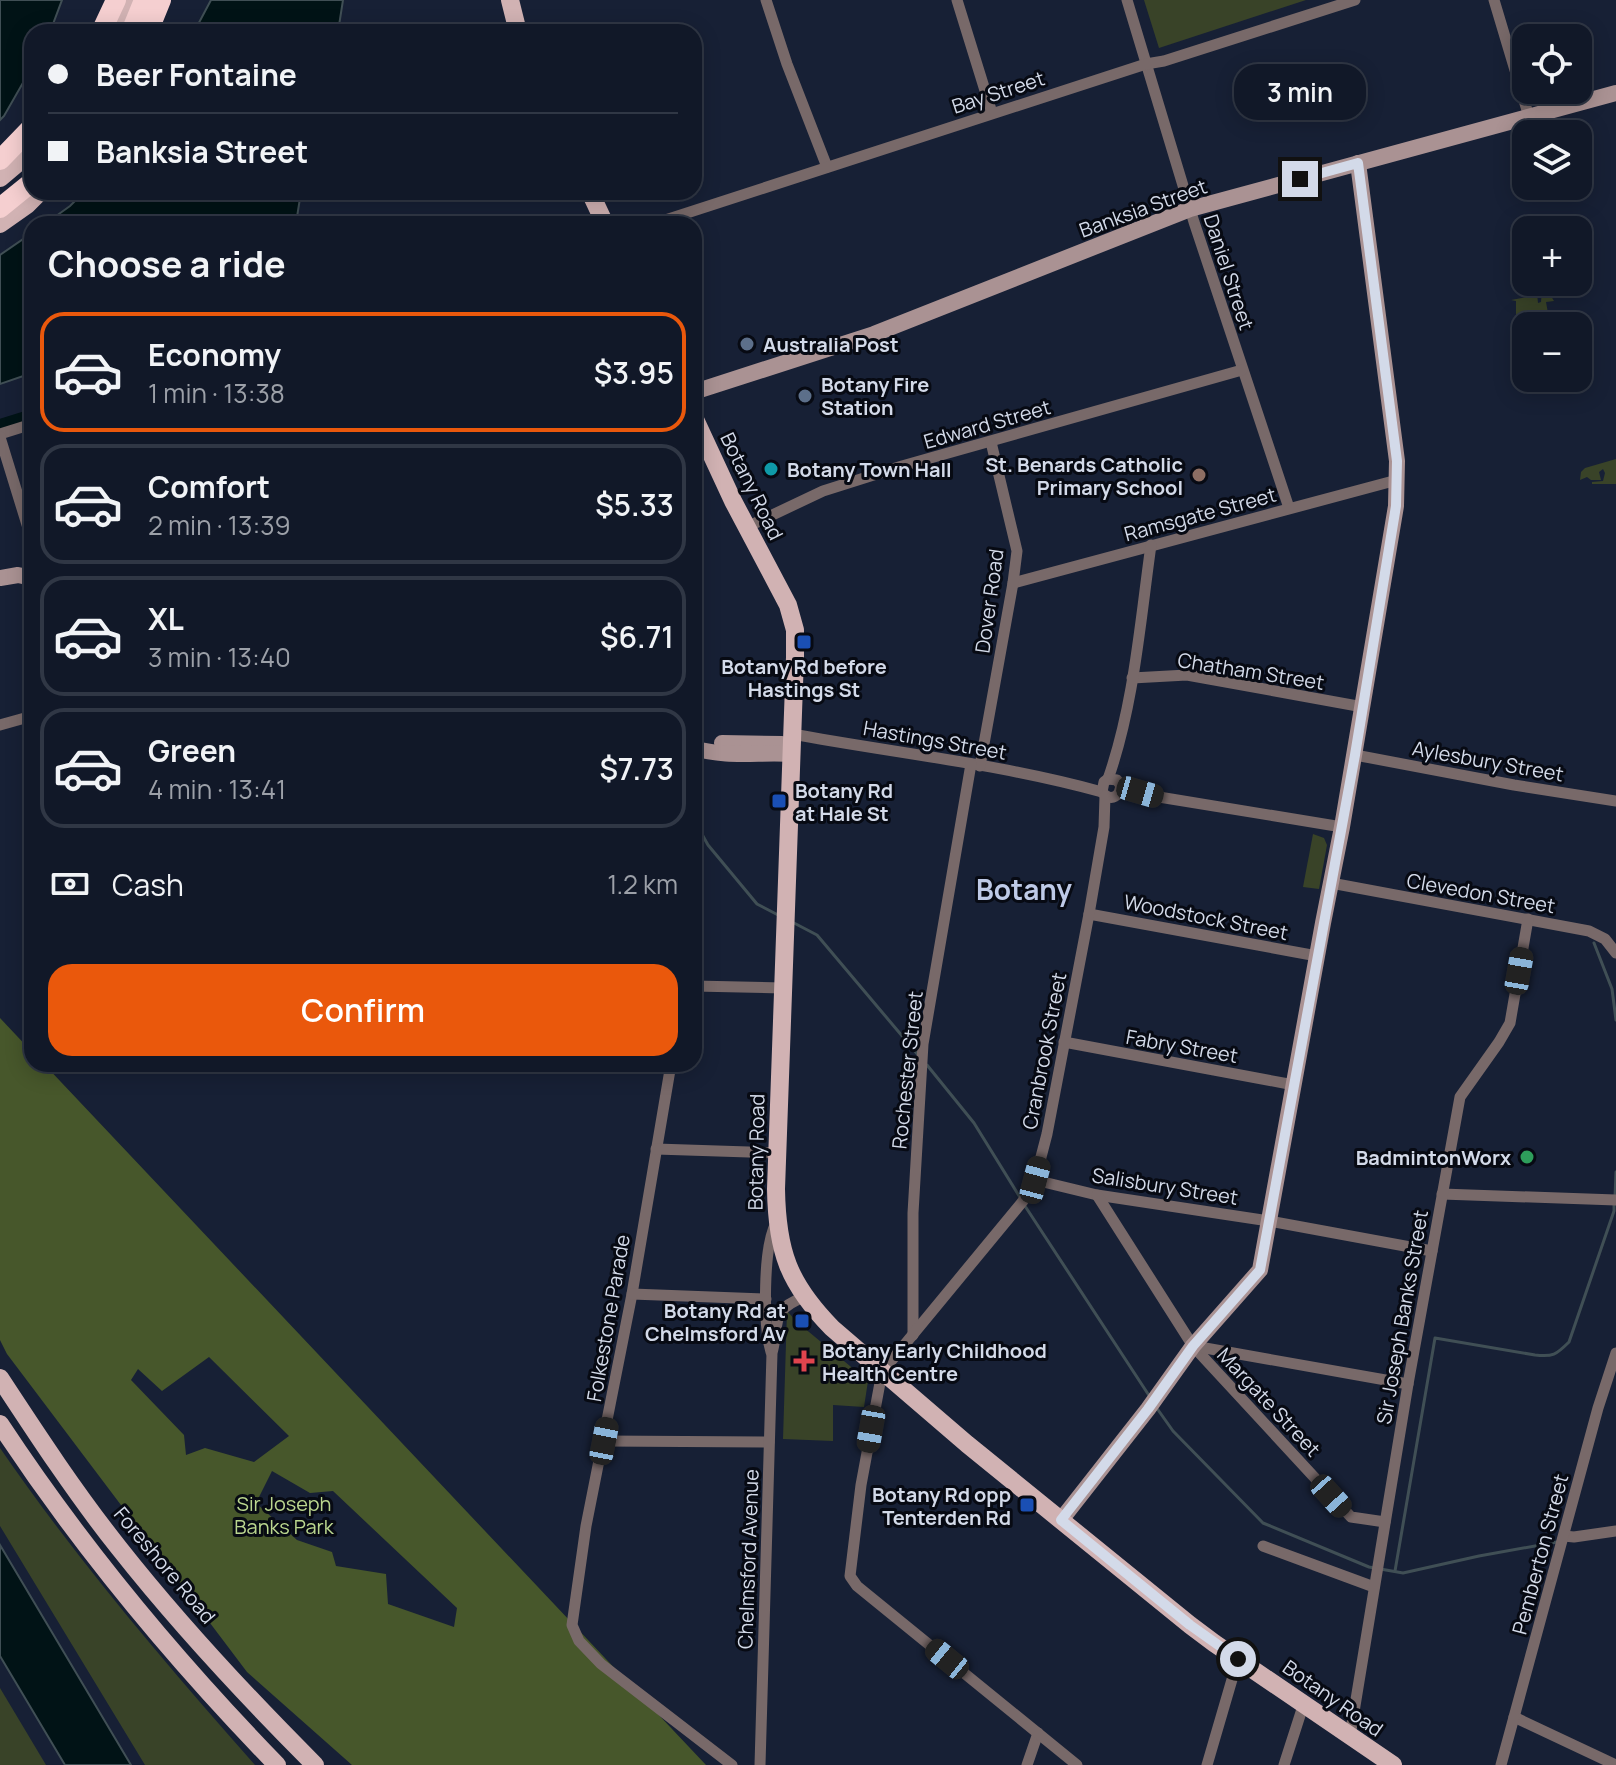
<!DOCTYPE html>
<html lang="en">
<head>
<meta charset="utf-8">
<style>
	body { margin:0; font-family:Manrope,sans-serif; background:#1a2130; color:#f1f3f6; height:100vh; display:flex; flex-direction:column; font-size:30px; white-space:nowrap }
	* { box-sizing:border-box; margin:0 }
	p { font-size:26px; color:#9ca0a8 }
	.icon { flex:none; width:44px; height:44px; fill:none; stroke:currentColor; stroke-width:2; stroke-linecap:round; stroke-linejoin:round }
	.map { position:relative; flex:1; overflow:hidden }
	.sheet { position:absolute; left:24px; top:216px; width:678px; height:856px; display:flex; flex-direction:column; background:#111828; border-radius:24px; box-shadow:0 4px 20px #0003,0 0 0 2px #303745 }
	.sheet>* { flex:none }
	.guide { position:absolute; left:24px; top:24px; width:678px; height:176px; border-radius:24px; box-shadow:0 4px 20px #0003,0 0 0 2px #303745; display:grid; align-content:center; height:176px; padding:0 24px; background:#111828 }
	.buttons { position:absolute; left:1512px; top:24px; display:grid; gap:16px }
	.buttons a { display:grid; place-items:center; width:80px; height:80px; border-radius:16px; background:#111828; box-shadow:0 4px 20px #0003,0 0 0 2px #303745; font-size:40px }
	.end { position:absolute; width:36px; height:36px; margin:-18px; border:10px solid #d3dae9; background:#111; box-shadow:0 0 0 4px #111 }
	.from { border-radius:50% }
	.bubble { position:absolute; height:56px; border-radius:24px; background:#111828; box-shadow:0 4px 20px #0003,0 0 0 2px #303745; font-size:26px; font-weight:600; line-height:56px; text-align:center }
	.car { position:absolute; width:24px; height:48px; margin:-24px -12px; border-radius:10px; box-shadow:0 0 6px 2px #0007; background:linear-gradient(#222 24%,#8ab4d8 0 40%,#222 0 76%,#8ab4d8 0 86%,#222 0) }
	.guide b { display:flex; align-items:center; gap:28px; height:76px; font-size:30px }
	.guide b+b { border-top:2px solid #303745 }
	.guide i { width:20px; height:20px; background:#f1f3f6 }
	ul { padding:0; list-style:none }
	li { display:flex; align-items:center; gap:24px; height:120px; margin:0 16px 12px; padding:0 8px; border:4px solid #303745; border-radius:24px }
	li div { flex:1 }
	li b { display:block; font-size:30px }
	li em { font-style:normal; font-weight:600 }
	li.current { border-color:#ea580c }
	li>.icon { width:72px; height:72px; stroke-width:1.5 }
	h2 { padding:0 24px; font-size:36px; line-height:96px }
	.pay { display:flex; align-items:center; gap:20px; height:88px; padding:0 24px; font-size:30px }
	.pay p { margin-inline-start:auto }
	.cta { display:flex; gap:16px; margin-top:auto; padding:16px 24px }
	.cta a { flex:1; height:92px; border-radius:24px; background:#ea580c; color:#fff; font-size:32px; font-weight:600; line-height:92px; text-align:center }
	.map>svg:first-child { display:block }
	.green { fill:#394328 }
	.forest { fill:#47572b; fill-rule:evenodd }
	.water { fill:#011316; stroke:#404f55; stroke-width:2 }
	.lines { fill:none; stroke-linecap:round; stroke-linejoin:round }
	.stream { stroke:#404f55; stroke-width:3 }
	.canal { stroke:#011316; stroke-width:10 }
	.street { stroke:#786969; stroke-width:11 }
	.secondary { stroke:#aa9293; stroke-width:16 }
	.primary { stroke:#d1b2b3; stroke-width:18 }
	.highway { stroke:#f5cfd0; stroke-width:20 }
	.route { stroke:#d3dae9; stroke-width:10 }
	.service-dot { fill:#5c6f8a; stroke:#070a13; stroke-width:3 }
	.culture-dot { fill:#0f9aa8; stroke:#070a13; stroke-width:3 }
	.education-dot { fill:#8d6e63; stroke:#070a13; stroke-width:3 }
	.transit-dot { fill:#1a4fb4; stroke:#070a13; stroke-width:3 }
	.leisure-dot { fill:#2e9e5b; stroke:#070a13; stroke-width:3 }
	.health-dot { fill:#e0444e; stroke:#070a13; stroke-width:3 }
	.labels { text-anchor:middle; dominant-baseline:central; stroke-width:6; stroke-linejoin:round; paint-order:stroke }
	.street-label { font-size:20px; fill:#d3dae9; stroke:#070a13 }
	.poi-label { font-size:20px; font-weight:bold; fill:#d3dae9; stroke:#070a13; text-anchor:start }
	.park-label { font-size:20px; fill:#bbd78f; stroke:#070a13 }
	.district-label { font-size:28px; font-weight:bold; fill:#becae7; stroke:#070a13 }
</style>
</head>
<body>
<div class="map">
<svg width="1616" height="1765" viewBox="0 0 1616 1765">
	<rect width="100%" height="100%" fill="#172035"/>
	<!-- green -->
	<g class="green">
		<polygon points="1144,0 1306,0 1159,48"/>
		<polygon points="1542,289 1551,296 1554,301 1546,302 1548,313 1516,321 1516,301 1511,300 1527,297 1537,293 1538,303 1541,302"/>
		<polygon points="1616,459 1616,484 1592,484 1592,482 1603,481 1605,473 1603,469 1599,472 1601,480 1591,480 1587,477 1580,480 1581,472 1585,468"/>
		<polygon points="1313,834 1324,838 1327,845 1319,889 1303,887"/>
		<polygon points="787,1311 797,1322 868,1381 864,1407 833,1405 833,1441 783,1439"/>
		<path d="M0,1448C77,1560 165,1663 255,1765H145L0,1526Z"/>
		<polygon points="0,1688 46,1765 0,1765"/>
	</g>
	<!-- forest -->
	<path class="forest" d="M0,1018L32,1052V1064H44L706,1765H352L247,1672L7,1354L0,1340ZM209,1357L289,1436L254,1462L205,1448L186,1455L184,1435L131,1380L138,1369L162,1391ZM272,1471L310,1493L333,1491L457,1608L454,1627L388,1604L386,1574L336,1566L332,1552L297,1540L256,1503Z"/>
	<!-- water -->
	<g class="water">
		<polygon points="0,0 62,0 50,32 32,32 32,67 4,116 0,120"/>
		<polygon points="211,0 343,0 338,32 194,32"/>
		<polygon points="84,192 301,192 297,217 292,224 45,224 70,206"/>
		<polygon points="32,233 32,373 0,384 0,255"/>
		<polygon points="0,1545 131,1765 65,1765 0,1656"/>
	</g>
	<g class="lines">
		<!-- stream -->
		<g class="stream">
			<polyline points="694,820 708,845 757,904 780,916"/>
			<polyline points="794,923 817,935 919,1056"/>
			<polyline points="1594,943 1612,989 1616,1020"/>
			<polyline points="927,1065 974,1123 1021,1199"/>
			<polyline points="1615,1197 1616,1172"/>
			<polyline points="1025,1206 1150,1397"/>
			<polyline points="1156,1407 1173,1431 1263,1523 1369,1567 1403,1573 1479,1556 1557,1542"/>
			<path d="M1395,1571L1435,1338L1535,1355C1553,1357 1556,1355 1569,1342L1614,1211V1204"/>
		</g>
		<!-- canal -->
		<polyline class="canal" points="0,424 32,414"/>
		<!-- street -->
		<g class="street">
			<polyline points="766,0 787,64 827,167"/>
			<polyline points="957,0 992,113"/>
			<polyline points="1127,0 1194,222 1289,508"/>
			<polyline points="1494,0 1529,117"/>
			<polyline points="653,224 1146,64 1164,61 1355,0"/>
			<polyline points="0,434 32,424"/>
			<polyline points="0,437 32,541"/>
			<polyline points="747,527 823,491 902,466 1242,370"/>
			<polyline points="1013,583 1397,480"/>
			<polyline points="1132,678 1187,675 1363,707"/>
			<polyline points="0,725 32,716"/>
			<path d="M792,734C895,753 1001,764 1102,792"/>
			<polyline points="1355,755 1514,785 1616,801"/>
			<polyline points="980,766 1013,583 1017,551 991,442"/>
			<path d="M1108,779C1134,705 1140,623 1151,545"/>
			<path d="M1119,793L1121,786L1117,780L1108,779L1104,782L1102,792C1107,798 1113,800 1119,793L1159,797L1342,827"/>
			<polyline points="1331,883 1589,931 1605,939 1616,953"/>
			<polyline points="1089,914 1317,956"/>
			<polyline points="694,986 783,988"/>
			<polyline points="1064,1042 1294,1085"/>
			<polyline points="671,1064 632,1294 586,1526 572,1625 579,1641 601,1664 732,1765"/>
			<polyline points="656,1149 777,1153"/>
			<polyline points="1035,1180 1097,1195 1269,1221 1432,1251"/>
			<polyline points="1442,1194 1616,1200"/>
			<polyline points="1097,1195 1193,1346 1351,1517 1385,1522"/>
			<polyline points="632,1294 766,1299"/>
			<polyline points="913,1335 913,1213 923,1044 971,764"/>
			<polyline points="1194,1346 1408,1384"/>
			<path d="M771,1352C763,1325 763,1247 776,1223"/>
			<polyline points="604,1441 769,1442"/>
			<polyline points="1564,1536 1574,1537 1616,1531"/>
			<polyline points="1263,1546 1374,1587"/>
			<polyline points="1514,1717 1616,1765"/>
			<polyline points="1350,1736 1408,1384 1460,1097 1499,1042 1510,1023 1528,919"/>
			<path d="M760,1765L772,1353C780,1324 769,1310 804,1297"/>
			<polyline points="1027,1765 1038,1733"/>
			<polyline points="1077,1765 857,1586 850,1576 861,1485 882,1372 1023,1201 1035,1180 1047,1134 1089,914 1104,827 1105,796"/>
			<polyline points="1207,1765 1238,1659"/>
			<polyline points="1284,1765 1304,1703"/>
			<polyline points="1501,1765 1598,1408 1616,1353"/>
		</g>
		<!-- secondary -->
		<g class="secondary">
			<polyline points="694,392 874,334 1190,209 1616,93"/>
			<polyline points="0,578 18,575 32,578"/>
			<polyline points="722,743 782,744"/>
			<path d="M694,748C725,758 759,752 791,754"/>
			<polyline points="1061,1520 1148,1409 1193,1346 1260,1270 1323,923 1342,827 1396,506 1397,461 1358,163"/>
		</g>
		<!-- primary -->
		<g class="primary">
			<polyline points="510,0 518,32"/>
			<polyline points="112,32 127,0"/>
			<polyline points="0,178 32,151"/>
			<polyline points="590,192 605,224"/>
			<polyline points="0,224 27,205 40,192"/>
			<path d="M694,417L733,501L788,605L795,630V657L776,1189C777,1251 788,1283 832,1328L967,1444L1190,1625L1214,1643L1393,1765"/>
			<path d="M0,1378C38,1436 76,1494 119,1548C179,1624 246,1696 315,1765"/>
			<path d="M0,1424C81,1547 175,1660 277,1765"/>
		</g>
		<!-- highway -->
		<g class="highway">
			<polyline points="101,32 116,0"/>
			<polyline points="131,32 144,0"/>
			<polyline points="148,32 161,0"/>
			<polyline points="0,160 32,127"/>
			<polyline points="0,208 32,182"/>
		</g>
	</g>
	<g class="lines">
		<!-- route -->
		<polyline class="route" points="1238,1659 1190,1625 1061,1520 1148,1409 1193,1346 1260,1270 1355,755 1396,506 1397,461 1358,163 1300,179"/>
	</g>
	<!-- markers -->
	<g class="service-dot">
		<circle cx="747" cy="344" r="8"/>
		<circle cx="805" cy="396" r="8"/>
	</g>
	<circle class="culture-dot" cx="771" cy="469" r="8"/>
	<circle class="education-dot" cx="1199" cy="475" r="8"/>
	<g class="transit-dot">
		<rect x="796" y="634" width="16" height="16" rx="4"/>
		<rect x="771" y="793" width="16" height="16" rx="4"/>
		<rect x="794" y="1313" width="16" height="16" rx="4"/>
		<rect x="1019" y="1497" width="16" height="16" rx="4"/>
	</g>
	<circle class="leisure-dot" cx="1527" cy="1157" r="8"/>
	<path class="health-dot" d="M800 1349h8v8h8v8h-8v8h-8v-8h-8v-8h8z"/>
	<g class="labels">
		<!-- street labels -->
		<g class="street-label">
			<text transform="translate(998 92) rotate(-18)">Bay Street</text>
			<text transform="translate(1143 208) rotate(-20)">Banksia Street</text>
			<text transform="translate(1229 272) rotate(72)">Daniel Street</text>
			<text transform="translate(987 424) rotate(-16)">Edward Street</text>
			<text transform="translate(752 486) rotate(64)">Botany Road</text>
			<text transform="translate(1200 514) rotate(-15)">Ramsgate Street</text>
			<text transform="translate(989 601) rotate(-82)">Dover Road</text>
			<text transform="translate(1251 671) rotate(9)">Chatham Street</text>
			<text transform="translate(935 740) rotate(10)">Hastings Street</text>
			<text transform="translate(1488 761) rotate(10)">Aylesbury Street</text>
			<text transform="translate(1481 893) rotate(10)">Clevedon Street</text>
			<text transform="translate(1206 917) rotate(11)">Woodstock Street</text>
			<text transform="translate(1182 1046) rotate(10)">Fabry Street</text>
			<text transform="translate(1044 1051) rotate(-79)">Cranbrook Street</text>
			<text transform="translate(907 1070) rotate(-84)">Rochester Street</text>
			<text transform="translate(756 1152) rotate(-89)">Botany Road</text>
			<text transform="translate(1165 1186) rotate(9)">Salisbury Street</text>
			<text transform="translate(1402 1317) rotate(-80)">Sir Joseph Banks Street</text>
			<text transform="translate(608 1318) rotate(-80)">Folkestone Parade</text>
			<text transform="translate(1269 1402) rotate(47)">Margate Street</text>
			<text transform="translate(1540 1554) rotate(-75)">Pemberton Street</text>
			<text transform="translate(748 1559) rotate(-88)">Chelmsford Avenue</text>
			<text transform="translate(165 1565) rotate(50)">Foreshore Road</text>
			<text transform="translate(1333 1698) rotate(35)">Botany Road</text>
		</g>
		<!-- poi labels -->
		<g class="poi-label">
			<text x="763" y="344">Australia Post</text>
			<text x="821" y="384">Botany Fire<tspan x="821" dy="23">Station</tspan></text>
			<text x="1183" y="464" text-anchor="end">St. Benards Catholic<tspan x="1183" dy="23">Primary School</tspan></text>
			<text x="787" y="469">Botany Town Hall</text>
			<text x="804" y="666" text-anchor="middle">Botany Rd before<tspan x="804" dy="23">Hastings St</tspan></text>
			<text x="795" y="790">Botany Rd<tspan x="795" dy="23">at Hale St</tspan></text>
			<text x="1511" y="1157" text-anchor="end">BadmintonWorx</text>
			<text x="786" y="1310" text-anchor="end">Botany Rd at<tspan x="786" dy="23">Chelmsford Av</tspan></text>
			<text x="822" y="1350">Botany Early Childhood<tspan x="822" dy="23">Health Centre</tspan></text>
			<text x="1011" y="1494" text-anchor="end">Botany Rd opp<tspan x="1011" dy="23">Tenterden Rd</tspan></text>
		</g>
		<!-- park labels -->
		<g class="park-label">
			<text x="284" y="1503">Sir Joseph<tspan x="284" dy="23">Banks Park</tspan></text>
		</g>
		<!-- district labels -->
		<g class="district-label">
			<text x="1024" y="889">Botany</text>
		</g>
	</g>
</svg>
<div class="buttons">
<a><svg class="icon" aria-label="locate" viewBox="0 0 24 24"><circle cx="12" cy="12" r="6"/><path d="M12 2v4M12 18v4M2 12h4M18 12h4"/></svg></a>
<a><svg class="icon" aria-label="layers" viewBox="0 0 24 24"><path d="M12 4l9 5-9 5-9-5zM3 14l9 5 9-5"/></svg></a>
<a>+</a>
<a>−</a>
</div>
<i class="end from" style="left:1238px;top:1659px"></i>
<i class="end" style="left:1300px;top:179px"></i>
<div class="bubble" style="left:1234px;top:64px;width:132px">3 min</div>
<i class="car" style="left:1140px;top:792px;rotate:106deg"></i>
<i class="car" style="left:1519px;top:971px;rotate:10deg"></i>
<i class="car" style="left:1035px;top:1180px;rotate:15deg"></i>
<i class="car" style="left:871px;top:1429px;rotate:190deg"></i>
<i class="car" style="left:604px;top:1441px;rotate:11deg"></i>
<i class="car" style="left:1331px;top:1496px;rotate:138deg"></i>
<i class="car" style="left:947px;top:1659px;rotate:309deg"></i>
<div class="guide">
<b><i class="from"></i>Beer Fontaine</b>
<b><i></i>Banksia Street</b>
</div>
<section class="sheet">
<h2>Choose a ride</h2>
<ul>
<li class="current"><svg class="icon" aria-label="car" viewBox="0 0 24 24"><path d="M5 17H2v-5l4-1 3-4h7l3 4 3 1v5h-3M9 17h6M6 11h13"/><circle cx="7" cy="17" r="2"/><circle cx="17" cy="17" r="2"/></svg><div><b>Economy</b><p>1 min · 13:38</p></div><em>$3.95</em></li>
<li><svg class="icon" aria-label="car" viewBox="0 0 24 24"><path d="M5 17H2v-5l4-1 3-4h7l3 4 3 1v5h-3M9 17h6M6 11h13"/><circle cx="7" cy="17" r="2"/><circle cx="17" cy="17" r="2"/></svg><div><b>Comfort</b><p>2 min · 13:39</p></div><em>$5.33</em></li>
<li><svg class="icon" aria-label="car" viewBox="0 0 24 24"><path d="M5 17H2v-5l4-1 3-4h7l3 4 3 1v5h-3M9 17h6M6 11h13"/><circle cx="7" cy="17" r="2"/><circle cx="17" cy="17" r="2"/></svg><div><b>XL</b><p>3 min · 13:40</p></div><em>$6.71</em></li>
<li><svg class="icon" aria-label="car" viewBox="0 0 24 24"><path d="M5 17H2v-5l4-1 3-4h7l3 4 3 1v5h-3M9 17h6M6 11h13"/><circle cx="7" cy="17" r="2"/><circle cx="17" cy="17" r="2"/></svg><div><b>Green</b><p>4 min · 13:41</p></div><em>$7.73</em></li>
</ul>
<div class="pay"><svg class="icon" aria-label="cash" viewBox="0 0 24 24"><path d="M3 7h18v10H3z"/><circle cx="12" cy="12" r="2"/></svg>Cash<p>1.2 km</p></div>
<div class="cta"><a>Confirm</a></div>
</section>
</div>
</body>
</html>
